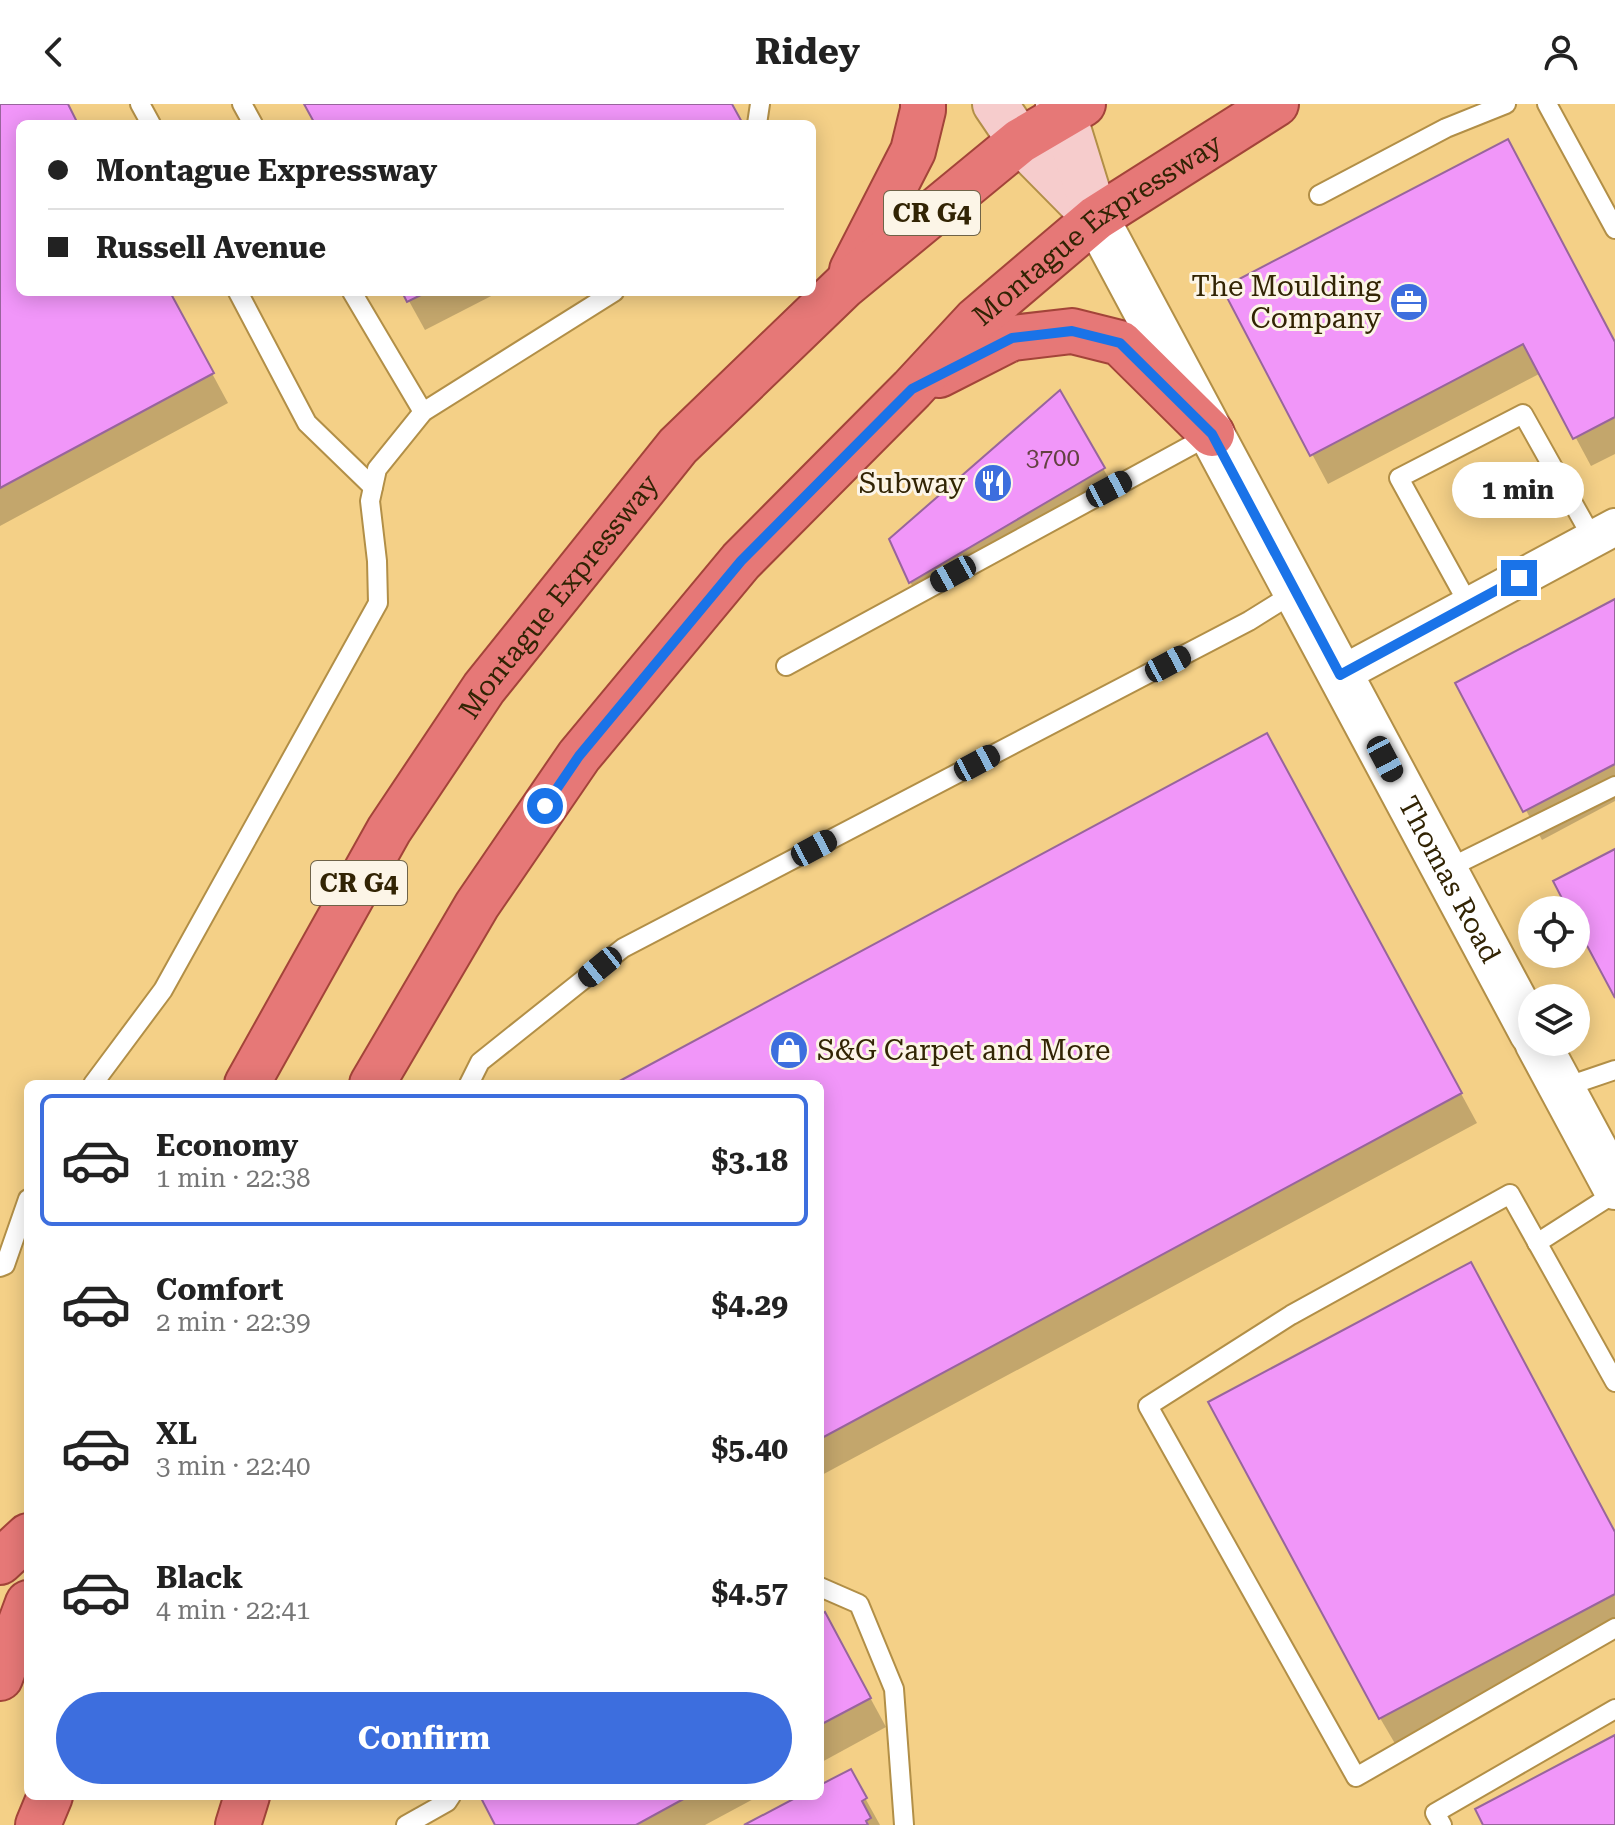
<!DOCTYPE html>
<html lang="en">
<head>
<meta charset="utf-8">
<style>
	body { margin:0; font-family:"Roboto Serif",serif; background:#f2f2f2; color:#222; height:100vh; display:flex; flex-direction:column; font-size:30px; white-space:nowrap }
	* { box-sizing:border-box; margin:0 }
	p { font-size:26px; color:#767676 }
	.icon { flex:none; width:44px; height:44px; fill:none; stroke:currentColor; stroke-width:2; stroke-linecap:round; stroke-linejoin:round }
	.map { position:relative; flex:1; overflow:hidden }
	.drawer { position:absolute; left:24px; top:976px; width:800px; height:720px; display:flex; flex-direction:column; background:#fff; border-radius:12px; box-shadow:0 4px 20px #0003 }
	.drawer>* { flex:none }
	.top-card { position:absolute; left:16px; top:16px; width:800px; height:176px; border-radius:12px; box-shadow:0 4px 20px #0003; display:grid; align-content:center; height:176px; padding:0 32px; background:#fff }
	.buttons { position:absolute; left:1518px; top:792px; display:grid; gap:16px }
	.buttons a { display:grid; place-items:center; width:72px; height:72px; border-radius:50%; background:#fff; box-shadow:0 4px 20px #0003; font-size:40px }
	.end { position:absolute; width:36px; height:36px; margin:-18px; border:10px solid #1a73e8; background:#fff; box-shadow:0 0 0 4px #fff }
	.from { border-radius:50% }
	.bubble { position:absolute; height:56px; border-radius:28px; background:#fff; box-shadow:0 4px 20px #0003; font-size:26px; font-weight:700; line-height:56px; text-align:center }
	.car { position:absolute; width:24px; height:48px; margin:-24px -12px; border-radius:10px; box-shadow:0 0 6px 2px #0007; background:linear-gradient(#222 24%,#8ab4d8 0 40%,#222 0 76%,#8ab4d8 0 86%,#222 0) }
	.top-card b { display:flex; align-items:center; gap:28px; height:76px; font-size:30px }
	.top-card b+b { border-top:2px solid #e0e0e0 }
	.top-card i { width:20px; height:20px; background:#222 }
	ul { padding:14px 0 0; list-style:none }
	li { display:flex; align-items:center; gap:24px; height:132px; margin:0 16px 12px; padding:0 16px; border:4px solid transparent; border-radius:12px }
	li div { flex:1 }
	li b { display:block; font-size:30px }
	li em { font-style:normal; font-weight:700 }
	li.active { border-color:#3d6ede }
	li>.icon { width:72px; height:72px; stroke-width:1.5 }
	.button { display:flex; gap:16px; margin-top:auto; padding:16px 32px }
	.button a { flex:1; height:92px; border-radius:48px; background:#3d6ede; color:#fff; font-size:32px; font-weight:700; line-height:92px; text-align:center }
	header { display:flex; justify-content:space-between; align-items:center; height:104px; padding:0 32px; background:#fff; font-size:36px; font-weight:700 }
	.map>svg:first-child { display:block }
	.shadow { fill:#0003 }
	.building { fill:#f196f9; stroke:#98659c; stroke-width:2 }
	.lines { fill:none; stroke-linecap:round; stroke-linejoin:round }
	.service-casing { stroke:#b28f47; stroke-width:22 }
	.minor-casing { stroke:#b28f47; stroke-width:40 }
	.tertiary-casing { stroke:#b28f47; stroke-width:48 }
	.secondary-casing { stroke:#b28f47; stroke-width:48 }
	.trunk-casing { stroke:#a34439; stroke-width:48 }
	.service { stroke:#fff; stroke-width:18 }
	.minor { stroke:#fff; stroke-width:36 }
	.tertiary { stroke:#fff; stroke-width:44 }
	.secondary { stroke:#f6cccc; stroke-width:44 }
	.trunk { stroke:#e67877; stroke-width:44 }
	.route { stroke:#1a73e8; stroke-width:10 }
	.labels { text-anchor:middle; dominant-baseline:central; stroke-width:6; stroke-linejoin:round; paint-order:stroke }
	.number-label { font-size:24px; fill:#624041 }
	.shield { fill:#fcf5e7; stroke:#6f6348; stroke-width:2 }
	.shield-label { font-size:26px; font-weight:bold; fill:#322404 }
	.street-label { font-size:28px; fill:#322404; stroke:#fcf5e7 }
	.poi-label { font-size:28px; fill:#322404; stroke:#fcf5e7; text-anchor:end }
</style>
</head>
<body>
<header><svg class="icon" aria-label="back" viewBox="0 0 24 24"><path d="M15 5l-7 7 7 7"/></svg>Ridey<svg class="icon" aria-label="person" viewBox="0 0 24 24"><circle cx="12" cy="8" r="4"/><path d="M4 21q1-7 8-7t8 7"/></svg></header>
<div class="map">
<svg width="1615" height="1721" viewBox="0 0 1615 1721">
	<rect width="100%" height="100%" fill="#f4d087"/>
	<!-- shadow -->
	<g class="shadow">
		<polygon points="0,0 66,0 77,20 20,20 20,188 168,188 228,299 0,422"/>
		<polygon points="1224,185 1615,240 1615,350 1591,362 1541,269 1328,380"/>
		<polygon points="404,188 499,188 425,226"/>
		<polygon points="1060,289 1116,387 923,499 910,478"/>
		<polygon points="1615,497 1615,697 1542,736 1458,580"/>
		<polygon points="1283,661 1477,1019 820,1372 820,980 619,980"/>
		<polygon points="1615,1430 1615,1527 1397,1643 1380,1614"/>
		<polygon points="820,1513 841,1540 886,1623 820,1659"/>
		<polygon points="850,1667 880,1721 748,1721 803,1692 820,1692 820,1683"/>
		<polygon points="489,1692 759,1692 705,1721 498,1721"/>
	</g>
	<!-- building -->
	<g class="building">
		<polygon points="0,0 68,0 78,20 20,20 20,188 170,188 214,269 0,384"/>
		<polygon points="304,0 732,0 743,20 315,20"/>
		<polygon points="1508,35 1615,238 1615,313 1573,335 1523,240 1310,352 1222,184"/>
		<polygon points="402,188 427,188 407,198"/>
		<polygon points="1060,286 1105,364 909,479 889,435"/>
		<polygon points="1615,495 1615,660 1523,708 1455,579"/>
		<polygon points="1267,629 1462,989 820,1335 820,980 614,980"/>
		<polygon points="1615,745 1615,894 1576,821 1576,806 1568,806 1553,777"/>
		<polygon points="1471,1158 1615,1428 1615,1490 1379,1615 1208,1298"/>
		<polygon points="825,1508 871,1594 820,1621 820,1511"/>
		<polygon points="1615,1631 1615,1721 1483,1721 1475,1705"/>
		<polygon points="851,1665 867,1694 862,1697 871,1714 866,1717 868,1721 744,1721 799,1692 820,1692 820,1681"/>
		<polygon points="485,1692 689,1692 636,1721 495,1721 481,1694"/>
	</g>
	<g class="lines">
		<!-- service casing -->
		<g class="service-casing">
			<g id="service">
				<polyline points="140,0 151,20"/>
				<polyline points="242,0 253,20"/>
				<polyline points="1547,0 1615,125"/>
				<polyline points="757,20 760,0"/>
				<polyline points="1319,91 1446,24 1506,0"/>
				<polyline points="238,188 307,319 373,383"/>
				<polyline points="352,188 423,308"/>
				<polyline points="1469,501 1399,374 1523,310 1593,435"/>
				<polyline points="786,562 1212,330"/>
				<polyline points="1445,766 1615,682"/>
				<polyline points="93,980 163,886 378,499 377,457 370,397 377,365 423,308 614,188"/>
				<polyline points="469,980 480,958 623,844 1249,517 1297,487"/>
				<polyline points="1562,984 1615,966"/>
				<polyline points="1537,1139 1615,1089"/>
				<polyline points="0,1163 5,1161 28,1095"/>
				<polyline points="1615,1278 1510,1090 1291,1211 1148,1302 1356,1673 1615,1524"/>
				<polyline points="820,1483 859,1500 894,1585 904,1721"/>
				<polyline points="406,1721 447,1698 451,1692"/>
				<polyline points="1442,1721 1435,1709 1615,1605"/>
			</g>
		</g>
		<!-- minor casing -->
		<g class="minor-casing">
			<polyline id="minor" points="1340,571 1615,423"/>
		</g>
		<!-- tertiary casing -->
		<g class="tertiary-casing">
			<g id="tertiary">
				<path id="s1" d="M1096,114L1532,929"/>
				<polyline points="1537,938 1615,1083"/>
			</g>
		</g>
		<!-- secondary casing -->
		<g class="secondary-casing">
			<g id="secondary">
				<polyline points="995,0 1020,37 1096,114"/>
				<polyline points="1058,0 1064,11 1094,108"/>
			</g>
		</g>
		<!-- trunk casing -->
		<g class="trunk-casing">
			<g id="trunk">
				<polyline points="852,166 913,47 923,6 923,0"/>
				<polyline points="939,271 1012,234 1072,227 1120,239 1212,330"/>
				<path id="s2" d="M247,980L389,726L484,584L678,342L844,182L1020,37L1083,0"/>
				<path id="s3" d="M372,980L477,801L579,652L741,457L912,285L976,216L1096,114L1276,0"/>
				<polyline points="0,1458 28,1432"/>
				<polyline points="0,1574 28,1499"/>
				<polyline points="38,1721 50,1692"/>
				<polyline points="238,1721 247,1692"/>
			</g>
		</g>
		<!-- service -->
		<use href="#service" class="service"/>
		<!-- minor -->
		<use href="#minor" class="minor"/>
		<!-- tertiary -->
		<use href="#tertiary" class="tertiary"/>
		<!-- secondary -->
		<use href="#secondary" class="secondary"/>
		<!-- trunk -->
		<use href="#trunk" class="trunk"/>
	</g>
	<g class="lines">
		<!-- route -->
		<polyline class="route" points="545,702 579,652 741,457 890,307 912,285 1012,234 1072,227 1120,239 1212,330 1340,571 1519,474"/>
	</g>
	<!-- icons -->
	<defs>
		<g id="office-disc" transform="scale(2)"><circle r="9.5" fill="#3d6ede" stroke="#fcf5e7"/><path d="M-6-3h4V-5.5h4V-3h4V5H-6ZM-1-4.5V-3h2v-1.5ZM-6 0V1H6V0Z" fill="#fff"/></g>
		<g id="restaurant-disc" transform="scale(2)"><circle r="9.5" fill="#3d6ede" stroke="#fcf5e7"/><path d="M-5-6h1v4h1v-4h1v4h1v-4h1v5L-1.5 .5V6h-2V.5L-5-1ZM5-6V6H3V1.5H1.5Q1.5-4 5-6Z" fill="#fff"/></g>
		<g id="shop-disc" transform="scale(2)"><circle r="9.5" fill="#3d6ede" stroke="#fcf5e7"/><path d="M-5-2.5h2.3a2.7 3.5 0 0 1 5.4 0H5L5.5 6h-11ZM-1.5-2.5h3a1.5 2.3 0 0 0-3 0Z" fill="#fff"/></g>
	</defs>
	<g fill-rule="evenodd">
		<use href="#office-disc" x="1409" y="198"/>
		<use href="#restaurant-disc" x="993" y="379"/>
		<use href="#shop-disc" x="789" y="946"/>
	</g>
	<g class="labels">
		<!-- number labels -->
		<g class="number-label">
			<text x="1053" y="354">3700</text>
		</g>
		<!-- shield labels -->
		<g class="shield">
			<rect x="884" y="87" width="96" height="44" rx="6"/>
			<rect x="311" y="757" width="96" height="44" rx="6"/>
		</g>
		<g class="shield-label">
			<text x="932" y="109">CR G4</text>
			<text x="359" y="779">CR G4</text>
		</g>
		<!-- street labels -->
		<g class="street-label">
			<text stroke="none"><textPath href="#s3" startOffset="1130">Montague Expressway</textPath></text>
			<text stroke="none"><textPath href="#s2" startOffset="580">Montague Expressway</textPath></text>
			<text stroke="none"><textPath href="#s1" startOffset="750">Thomas Road</textPath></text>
		</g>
		<!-- poi labels -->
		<g class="poi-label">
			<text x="1381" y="182">The Moulding<tspan x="1381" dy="32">Company</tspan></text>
			<text x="965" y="379">Subway</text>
			<text x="817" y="946" text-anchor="start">S&amp;G Carpet and More</text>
		</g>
	</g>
</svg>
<div class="buttons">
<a><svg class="icon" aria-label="locate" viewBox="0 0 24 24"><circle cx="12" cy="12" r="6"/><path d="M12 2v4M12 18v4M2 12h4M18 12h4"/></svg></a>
<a><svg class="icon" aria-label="layers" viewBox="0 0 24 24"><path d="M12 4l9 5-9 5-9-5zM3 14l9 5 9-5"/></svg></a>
</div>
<i class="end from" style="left:545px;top:702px"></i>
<i class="end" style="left:1519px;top:474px"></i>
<div class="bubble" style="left:1452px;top:358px;width:132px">1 min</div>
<i class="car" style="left:1109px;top:385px;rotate:62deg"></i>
<i class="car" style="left:953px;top:470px;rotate:241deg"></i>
<i class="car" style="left:1168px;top:560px;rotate:62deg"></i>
<i class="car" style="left:1385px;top:655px;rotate:152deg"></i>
<i class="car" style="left:977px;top:659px;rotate:62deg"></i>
<i class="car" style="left:814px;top:744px;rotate:62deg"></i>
<i class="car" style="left:600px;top:863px;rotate:231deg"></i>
<div class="top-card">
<b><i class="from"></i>Montague Expressway</b>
<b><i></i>Russell Avenue</b>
</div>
<section class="drawer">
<ul>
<li class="active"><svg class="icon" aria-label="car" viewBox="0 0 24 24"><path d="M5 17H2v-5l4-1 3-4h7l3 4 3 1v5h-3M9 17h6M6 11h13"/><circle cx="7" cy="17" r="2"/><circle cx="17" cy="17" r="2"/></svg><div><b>Economy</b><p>1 min · 22:38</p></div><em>$3.18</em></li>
<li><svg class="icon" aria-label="car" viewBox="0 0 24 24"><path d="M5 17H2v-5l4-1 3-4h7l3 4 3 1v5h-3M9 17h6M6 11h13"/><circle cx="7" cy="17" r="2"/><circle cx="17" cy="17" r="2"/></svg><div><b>Comfort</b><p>2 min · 22:39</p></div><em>$4.29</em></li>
<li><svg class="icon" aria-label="car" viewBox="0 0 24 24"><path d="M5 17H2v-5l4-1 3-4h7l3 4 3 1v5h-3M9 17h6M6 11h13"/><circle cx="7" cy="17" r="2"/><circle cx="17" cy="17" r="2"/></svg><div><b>XL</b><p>3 min · 22:40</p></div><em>$5.40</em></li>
<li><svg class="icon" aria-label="car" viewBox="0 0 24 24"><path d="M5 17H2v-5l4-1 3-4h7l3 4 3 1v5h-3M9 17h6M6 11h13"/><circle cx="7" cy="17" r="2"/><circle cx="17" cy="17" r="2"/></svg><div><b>Black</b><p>4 min · 22:41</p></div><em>$4.57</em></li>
</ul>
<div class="button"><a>Confirm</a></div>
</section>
</div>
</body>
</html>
